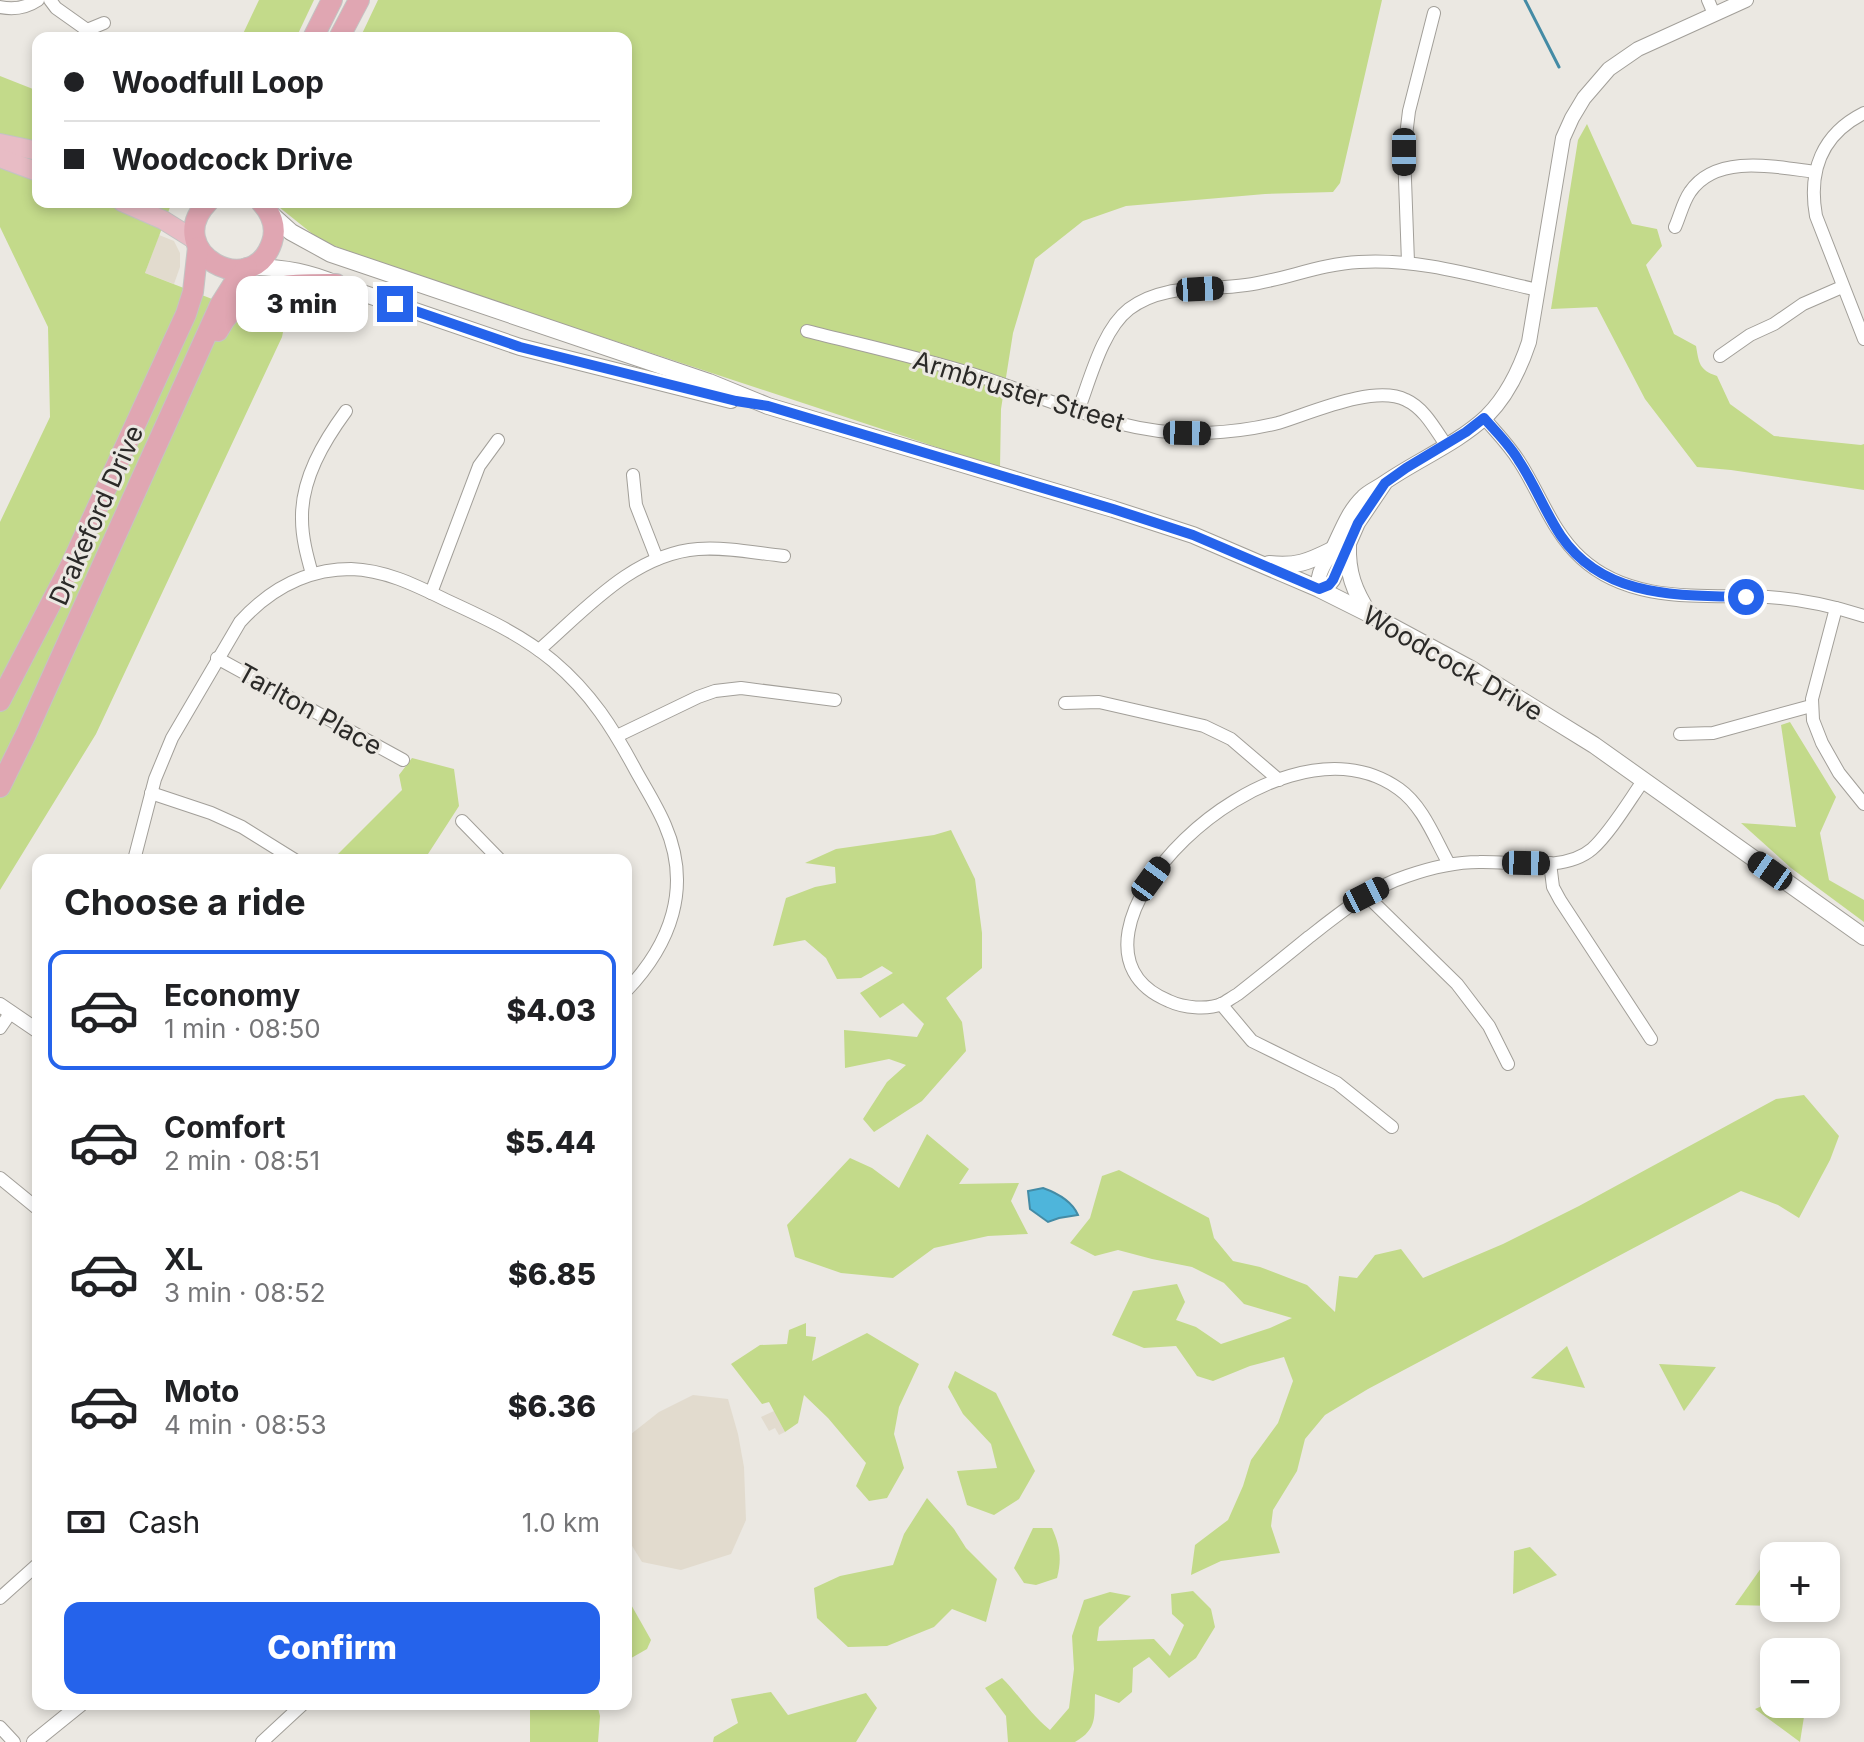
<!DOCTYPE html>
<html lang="en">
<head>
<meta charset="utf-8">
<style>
	body { margin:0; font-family:Inter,sans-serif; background:#f2f2f2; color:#202124; height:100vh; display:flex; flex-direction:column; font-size:30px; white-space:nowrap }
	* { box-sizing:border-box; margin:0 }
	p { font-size:26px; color:#757577 }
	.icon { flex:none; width:44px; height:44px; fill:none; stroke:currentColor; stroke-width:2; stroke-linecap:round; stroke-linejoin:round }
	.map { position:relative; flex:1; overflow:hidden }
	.details { position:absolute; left:32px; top:854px; width:600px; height:856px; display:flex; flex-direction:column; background:#fff; border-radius:16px; box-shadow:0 4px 12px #0003 }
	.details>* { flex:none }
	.hud { position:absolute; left:32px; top:32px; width:600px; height:176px; border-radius:16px; box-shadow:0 4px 12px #0003; display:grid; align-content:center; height:176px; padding:0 32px; background:#fff }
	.controls { position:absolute; left:1760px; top:1542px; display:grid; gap:16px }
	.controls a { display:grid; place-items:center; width:80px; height:80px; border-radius:16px; background:#fff; box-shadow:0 4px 12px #0003; font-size:40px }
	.end { position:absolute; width:36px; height:36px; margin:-18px; border:10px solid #2563eb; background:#fff; box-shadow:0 0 0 4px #fff }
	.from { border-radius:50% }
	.bubble { position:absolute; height:56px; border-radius:16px; background:#fff; box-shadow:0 4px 12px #0003; font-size:26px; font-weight:800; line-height:56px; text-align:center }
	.car { position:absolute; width:24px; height:48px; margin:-24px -12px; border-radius:10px; box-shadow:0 0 6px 2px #0007; background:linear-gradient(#222 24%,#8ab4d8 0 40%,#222 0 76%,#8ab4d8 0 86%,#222 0) }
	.hud b { display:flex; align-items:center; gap:28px; height:76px; font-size:30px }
	.hud b+b { border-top:2px solid #e0e0e0 }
	.hud i { width:20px; height:20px; background:#202124 }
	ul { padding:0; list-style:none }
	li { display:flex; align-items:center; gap:24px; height:120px; margin:0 16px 12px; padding:0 16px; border:4px solid transparent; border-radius:16px }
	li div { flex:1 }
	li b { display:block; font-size:30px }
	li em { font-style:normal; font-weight:800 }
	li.on { border-color:#2563eb }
	li>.icon { width:72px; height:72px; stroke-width:1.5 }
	h2 { padding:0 32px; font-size:36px; line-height:96px }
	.pay { display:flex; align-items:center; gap:20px; height:88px; padding:0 32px; font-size:30px }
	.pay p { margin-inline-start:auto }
	.primary-button { display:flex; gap:16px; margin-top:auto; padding:16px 32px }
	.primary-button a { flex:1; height:92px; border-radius:16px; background:#2563eb; color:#fff; font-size:32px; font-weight:800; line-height:92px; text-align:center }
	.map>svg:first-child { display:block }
	.built { fill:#e2dbce }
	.green { fill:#c3da8a }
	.water { fill:#4eb5db; stroke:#448ba5; stroke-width:2 }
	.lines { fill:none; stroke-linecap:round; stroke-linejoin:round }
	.stream { stroke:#448ba5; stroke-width:3 }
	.minor-casing { stroke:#a29f99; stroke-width:14 }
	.tertiary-casing { stroke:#a29f99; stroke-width:16 }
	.secondary-casing { stroke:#a29f99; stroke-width:18 }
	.primary-casing { stroke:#c4c3c3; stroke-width:20 }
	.trunk-casing { stroke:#c4c3c3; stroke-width:22 }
	.minor { stroke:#fff; stroke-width:12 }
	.tertiary { stroke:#fff; stroke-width:14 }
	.secondary { stroke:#fff; stroke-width:16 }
	.primary { stroke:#e8bcc5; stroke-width:18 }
	.trunk { stroke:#e0a6b2; stroke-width:20 }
	.route { stroke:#2563eb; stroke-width:10 }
	.labels { text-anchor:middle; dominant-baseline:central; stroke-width:6; stroke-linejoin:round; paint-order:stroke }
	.street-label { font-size:26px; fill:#2b2a28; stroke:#ebe8e2 }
</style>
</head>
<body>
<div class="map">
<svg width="1864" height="1742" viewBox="0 0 1864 1742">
	<rect width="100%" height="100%" fill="#ebe8e2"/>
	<!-- built -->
	<g class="built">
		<polygon points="159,235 174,241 180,253 180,267 174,284 145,273"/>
		<polygon points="693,1395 728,1399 738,1434 744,1467 746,1520 731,1554 681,1570 642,1562 626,1536 626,1438 659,1412"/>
		<polygon points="774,1411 785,1432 779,1435 775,1428 769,1431 761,1417"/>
	</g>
	<!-- green -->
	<g class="green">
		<polygon points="259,0 314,0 296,38 241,38"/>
		<polygon points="378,0 1382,0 1340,183 1333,192 1265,194 1126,206 1083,221 1035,259 1013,333 1001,409 1000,468 375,262 320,240 279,207 281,202 626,202 626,38 360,38"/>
		<polygon points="0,76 38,91 38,202 172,202 145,273 284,327 282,337 96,734 0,890 0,522 50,417 48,327 0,227"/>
		<path d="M1587,124L1632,224L1657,229L1662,246L1646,265L1674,334L1696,346C1699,363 1699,370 1717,376L1730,404L1774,436L1861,445L1864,444V490L1731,470L1697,467L1645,399L1597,307L1551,309L1578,140Z"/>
		<polygon points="1790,722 1836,797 1820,833 1829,880 1864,900 1864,922 1791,868 1741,823 1796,827 1781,725"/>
		<polygon points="412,758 454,769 459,806 428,854 422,860 332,860 402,790 399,775"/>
		<polygon points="951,830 975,879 982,933 982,968 946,998 962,1022 966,1051 922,1101 874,1132 863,1119 887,1082 906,1065 889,1059 845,1068 844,1030 917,1037 924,1024 903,1003 880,1018 860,993 893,973 882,966 861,978 837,979 826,958 805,940 773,946 786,898 815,887 836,883 835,867 805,863 836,849 934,835"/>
		<polygon points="1804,1095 1839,1136 1830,1160 1799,1218 1778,1205 1741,1191 1368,1389 1325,1415 1305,1439 1297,1471 1273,1510 1271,1526 1280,1553 1221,1561 1191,1575 1195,1545 1228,1520 1243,1486 1251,1460 1278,1423 1293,1381 1284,1357 1250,1366 1213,1381 1197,1376 1176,1346 1144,1348 1112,1335 1133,1291 1177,1284 1185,1302 1176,1320 1196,1327 1221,1344 1270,1328 1292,1318 1244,1304 1224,1283 1192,1267 1152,1259 1118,1250 1095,1256 1070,1243 1090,1218 1102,1176 1119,1170 1209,1218 1214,1238 1233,1261 1260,1267 1307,1285 1335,1312 1339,1276 1357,1278 1375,1255 1401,1249 1423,1278 1503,1244 1579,1206 1776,1099"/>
		<polygon points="927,1134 969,1169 959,1184 1019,1183 1011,1201 1028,1234 988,1236 934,1248 893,1278 841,1273 795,1257 787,1225 850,1158 872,1168 899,1188"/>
		<polygon points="806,1323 806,1336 816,1337 812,1361 867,1333 919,1364 899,1407 894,1434 904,1468 887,1498 869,1501 856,1486 866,1463 828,1418 804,1395 798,1423 785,1432 769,1402 762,1404 731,1364 760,1345 787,1344 789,1330"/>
		<polygon points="1567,1346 1585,1388 1531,1378"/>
		<polygon points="1659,1364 1716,1367 1684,1411"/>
		<polygon points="955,1371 996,1393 1035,1471 1019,1499 994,1515 967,1505 957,1471 997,1468 991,1444 963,1414 948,1387"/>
		<polygon points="927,1498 954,1529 966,1548 997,1579 986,1622 952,1609 934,1627 887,1646 848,1647 817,1618 814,1588 840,1576 893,1565 904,1534"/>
		<path d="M1033,1528H1052C1060,1546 1062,1559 1057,1578L1036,1585L1024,1583L1014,1568Z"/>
		<polygon points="1530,1547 1557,1575 1513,1594 1514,1551"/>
		<polygon points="1771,1554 1774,1561 1774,1606 1735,1605"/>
		<path d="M1193,1591L1211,1609L1215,1627L1196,1658L1169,1678L1149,1657L1133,1668L1132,1692L1119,1703L1095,1694C1094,1716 1098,1729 1075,1742H1008L1006,1716L985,1688L1002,1678C1019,1695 1031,1715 1050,1730L1069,1708L1074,1669L1072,1636L1084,1600L1110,1592L1131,1596L1099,1627L1097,1641L1154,1639L1170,1656L1184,1625L1172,1614L1171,1594Z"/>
		<polygon points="626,1600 629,1601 651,1640 647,1649 626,1661"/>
		<polygon points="771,1692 788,1715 866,1693 877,1708 856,1742 713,1742 714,1737 738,1723 731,1699"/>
		<polygon points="1774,1701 1774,1704 1806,1704 1800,1742 1755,1709"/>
		<polygon points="530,1704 553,1704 556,1707 569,1704 597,1704 600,1716 598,1742 530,1742"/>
	</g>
	<!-- water -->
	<path class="water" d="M1043,1188C1057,1193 1072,1201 1078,1215L1059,1218L1048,1222L1030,1209L1028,1191Z"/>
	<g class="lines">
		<!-- stream -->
		<polyline class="stream" points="1525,0 1559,67"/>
		<!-- minor casing -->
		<g class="minor-casing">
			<g id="minor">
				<polyline points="50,0 56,8 87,30"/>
				<polyline points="1708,0 1714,14"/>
				<path d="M0,7C14,10 26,8 38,0"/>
				<polyline points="86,37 87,30 104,23"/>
				<path d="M1864,113C1822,134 1808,171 1816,216L1864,339"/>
				<path d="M1675,227C1680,216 1683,202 1690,192C1716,153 1777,167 1815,172"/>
				<polyline points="1408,262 1404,152 1409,111 1434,13"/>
				<path d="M807,331C862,345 917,357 972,374C1049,398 1122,437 1206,433C1229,432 1254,429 1278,423C1311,413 1374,384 1406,400C1424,408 1435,429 1446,445"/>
				<polyline points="1720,356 1750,335 1774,324 1803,304 1842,287"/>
				<path d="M1078,411C1090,380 1102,330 1129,309C1163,283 1206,291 1246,285C1284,280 1320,264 1359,262C1420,258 1479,277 1538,290"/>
				<path d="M1484,418C1496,432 1509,445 1519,461C1540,493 1552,532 1581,558C1632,605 1705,594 1768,597C1801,599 1833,606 1864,616"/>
				<polyline points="633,475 636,505 657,559"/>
				<path d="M312,574C307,556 302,538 302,519C301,479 324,441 346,411"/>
				<polyline points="431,593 479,466 498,440"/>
				<polyline points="1836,608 1812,699 1813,720 1822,743 1839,773 1864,804"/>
				<path d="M539,650C585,610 633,554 698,549C727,547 756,553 784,556"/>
				<polyline points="217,658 403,760"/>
				<polyline points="1065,703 1099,702 1204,726 1231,739 1279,780"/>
				<polyline points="1680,734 1713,733 1811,706"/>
				<polyline points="617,736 698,697 715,691 741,688 835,700"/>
				<polyline points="151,793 211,813 242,827 295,860"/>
				<polyline points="462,821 500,860"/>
				<path d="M134,860L155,779L172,738L240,622C269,590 306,569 351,569C386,570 417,586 448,601C485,618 522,635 553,661C591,693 613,728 636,771C646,789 657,806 665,825C692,887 671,944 626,991"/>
				<polyline points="1550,863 1553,887 1560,900 1651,1039"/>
				<path d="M1449,864C1435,839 1423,806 1399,789C1273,698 1030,944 1169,1001C1184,1008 1207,1010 1222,1004C1227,1001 1233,997 1238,994C1262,975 1286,956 1309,937C1340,913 1370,888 1407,876C1430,868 1455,862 1479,862C1513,861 1564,873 1592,849C1610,833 1629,801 1643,781"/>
				<polyline points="1366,895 1457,984 1489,1026 1508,1064"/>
				<polyline points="1221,1004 1252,1041 1337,1083 1392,1127"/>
				<polyline points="0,1028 11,1012"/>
				<polyline points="0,1178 38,1209"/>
				<polyline points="0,1598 38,1564"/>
				<polyline points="0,1727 14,1742"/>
				<polyline points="262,1742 303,1704"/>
			</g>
		</g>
		<!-- tertiary casing -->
		<g class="tertiary-casing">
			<g id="tertiary">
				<path d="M1385,483L1358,523L1333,580L1329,585L1319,589C1316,573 1325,564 1332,550C1341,532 1348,511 1363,497C1369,491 1377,488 1384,483C1417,460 1457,444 1487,416C1508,395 1520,369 1529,342L1563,138L1572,118L1584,98L1609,69L1638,49L1746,0"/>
				<polyline points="0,1005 38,1031"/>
				<polyline points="34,1742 81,1704"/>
			</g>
		</g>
		<!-- secondary casing -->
		<g class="secondary-casing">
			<g id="secondary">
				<polyline points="271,214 291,232 331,254 709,382 768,406 1113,509 1193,535 1319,589 1369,614 1471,669 1594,745 1864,937"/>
				<path d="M249,267C280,267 307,271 336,284L520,347L731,400"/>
				<path d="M1348,545C1347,572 1354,591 1369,614"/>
				<path d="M1269,564C1296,567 1308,562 1332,550"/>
			</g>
		</g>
		<!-- primary casing -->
		<g class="primary-casing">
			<g id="primary">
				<polyline points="0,143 38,151"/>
				<polyline points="0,158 38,172"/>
				<polyline points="122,202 163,220 195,240"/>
			</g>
		</g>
		<!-- trunk casing -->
		<g class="trunk-casing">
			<g id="trunk">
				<polyline points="313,38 332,0"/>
				<polyline points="339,38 359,0"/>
				<path d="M208,202C160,251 252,303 272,242C277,227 271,213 261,202"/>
				<path d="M218,331C243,282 288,284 336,284"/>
				<polyline points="0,701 71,565 186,314 193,292 198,247"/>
				<polyline points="0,787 26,734 220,305 232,286 247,268"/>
			</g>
		</g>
		<!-- minor -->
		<use href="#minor" class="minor"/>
		<!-- tertiary -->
		<use href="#tertiary" class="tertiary"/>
		<!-- secondary -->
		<use href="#secondary" class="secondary"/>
		<!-- primary -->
		<use href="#primary" class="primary"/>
		<!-- trunk -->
		<use href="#trunk" class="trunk"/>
	</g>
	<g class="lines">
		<!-- route -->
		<path class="route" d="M395,304L520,347L736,401L768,406L1113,509L1193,535L1319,589L1329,585L1333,580L1358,523L1385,483L1406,468L1466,432L1484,418C1496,432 1510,445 1519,461C1535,485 1545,512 1561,536C1604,599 1679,595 1746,597"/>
	</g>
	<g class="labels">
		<!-- street labels -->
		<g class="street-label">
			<text transform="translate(1019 391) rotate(17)">Armbruster Street</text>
			<text transform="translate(96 515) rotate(-66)">Drakeford Drive</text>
			<text transform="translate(1453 663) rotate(30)">Woodcock Drive</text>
			<text transform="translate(310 709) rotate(29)">Tarlton Place</text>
		</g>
	</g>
</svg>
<div class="controls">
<a>+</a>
<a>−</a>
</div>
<i class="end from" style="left:1746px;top:597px"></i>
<i class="end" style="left:395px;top:304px"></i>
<div class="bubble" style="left:236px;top:276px;width:132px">3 min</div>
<i class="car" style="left:1404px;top:152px;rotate:180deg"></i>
<i class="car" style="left:1200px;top:289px;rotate:87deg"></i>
<i class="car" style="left:1187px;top:433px;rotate:91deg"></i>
<i class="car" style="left:1526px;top:863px;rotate:91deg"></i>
<i class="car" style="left:1770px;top:871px;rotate:305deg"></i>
<i class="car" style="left:1151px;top:879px;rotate:36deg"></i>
<i class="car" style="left:1366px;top:895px;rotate:63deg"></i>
<div class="hud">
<b><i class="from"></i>Woodfull Loop</b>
<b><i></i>Woodcock Drive</b>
</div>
<section class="details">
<h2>Choose a ride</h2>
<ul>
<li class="on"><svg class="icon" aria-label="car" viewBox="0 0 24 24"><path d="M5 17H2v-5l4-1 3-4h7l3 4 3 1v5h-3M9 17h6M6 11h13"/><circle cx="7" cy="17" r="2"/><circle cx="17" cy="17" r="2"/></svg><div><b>Economy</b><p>1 min · 08:50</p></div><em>$4.03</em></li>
<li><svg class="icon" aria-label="car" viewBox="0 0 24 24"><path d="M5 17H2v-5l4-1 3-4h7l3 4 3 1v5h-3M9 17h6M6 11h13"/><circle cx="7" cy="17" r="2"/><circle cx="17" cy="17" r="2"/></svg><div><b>Comfort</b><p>2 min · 08:51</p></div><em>$5.44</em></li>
<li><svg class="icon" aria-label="car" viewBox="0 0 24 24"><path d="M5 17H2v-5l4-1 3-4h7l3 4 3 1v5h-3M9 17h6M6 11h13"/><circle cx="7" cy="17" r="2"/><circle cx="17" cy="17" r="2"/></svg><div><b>XL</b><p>3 min · 08:52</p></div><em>$6.85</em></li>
<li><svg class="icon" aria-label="car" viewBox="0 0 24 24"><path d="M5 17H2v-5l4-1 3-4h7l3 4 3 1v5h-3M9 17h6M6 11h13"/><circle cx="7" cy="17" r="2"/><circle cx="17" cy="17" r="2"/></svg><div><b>Moto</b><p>4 min · 08:53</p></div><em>$6.36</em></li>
</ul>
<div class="pay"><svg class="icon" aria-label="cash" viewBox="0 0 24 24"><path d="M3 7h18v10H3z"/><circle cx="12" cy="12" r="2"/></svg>Cash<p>1.0 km</p></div>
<div class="primary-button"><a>Confirm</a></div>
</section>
</div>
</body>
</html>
